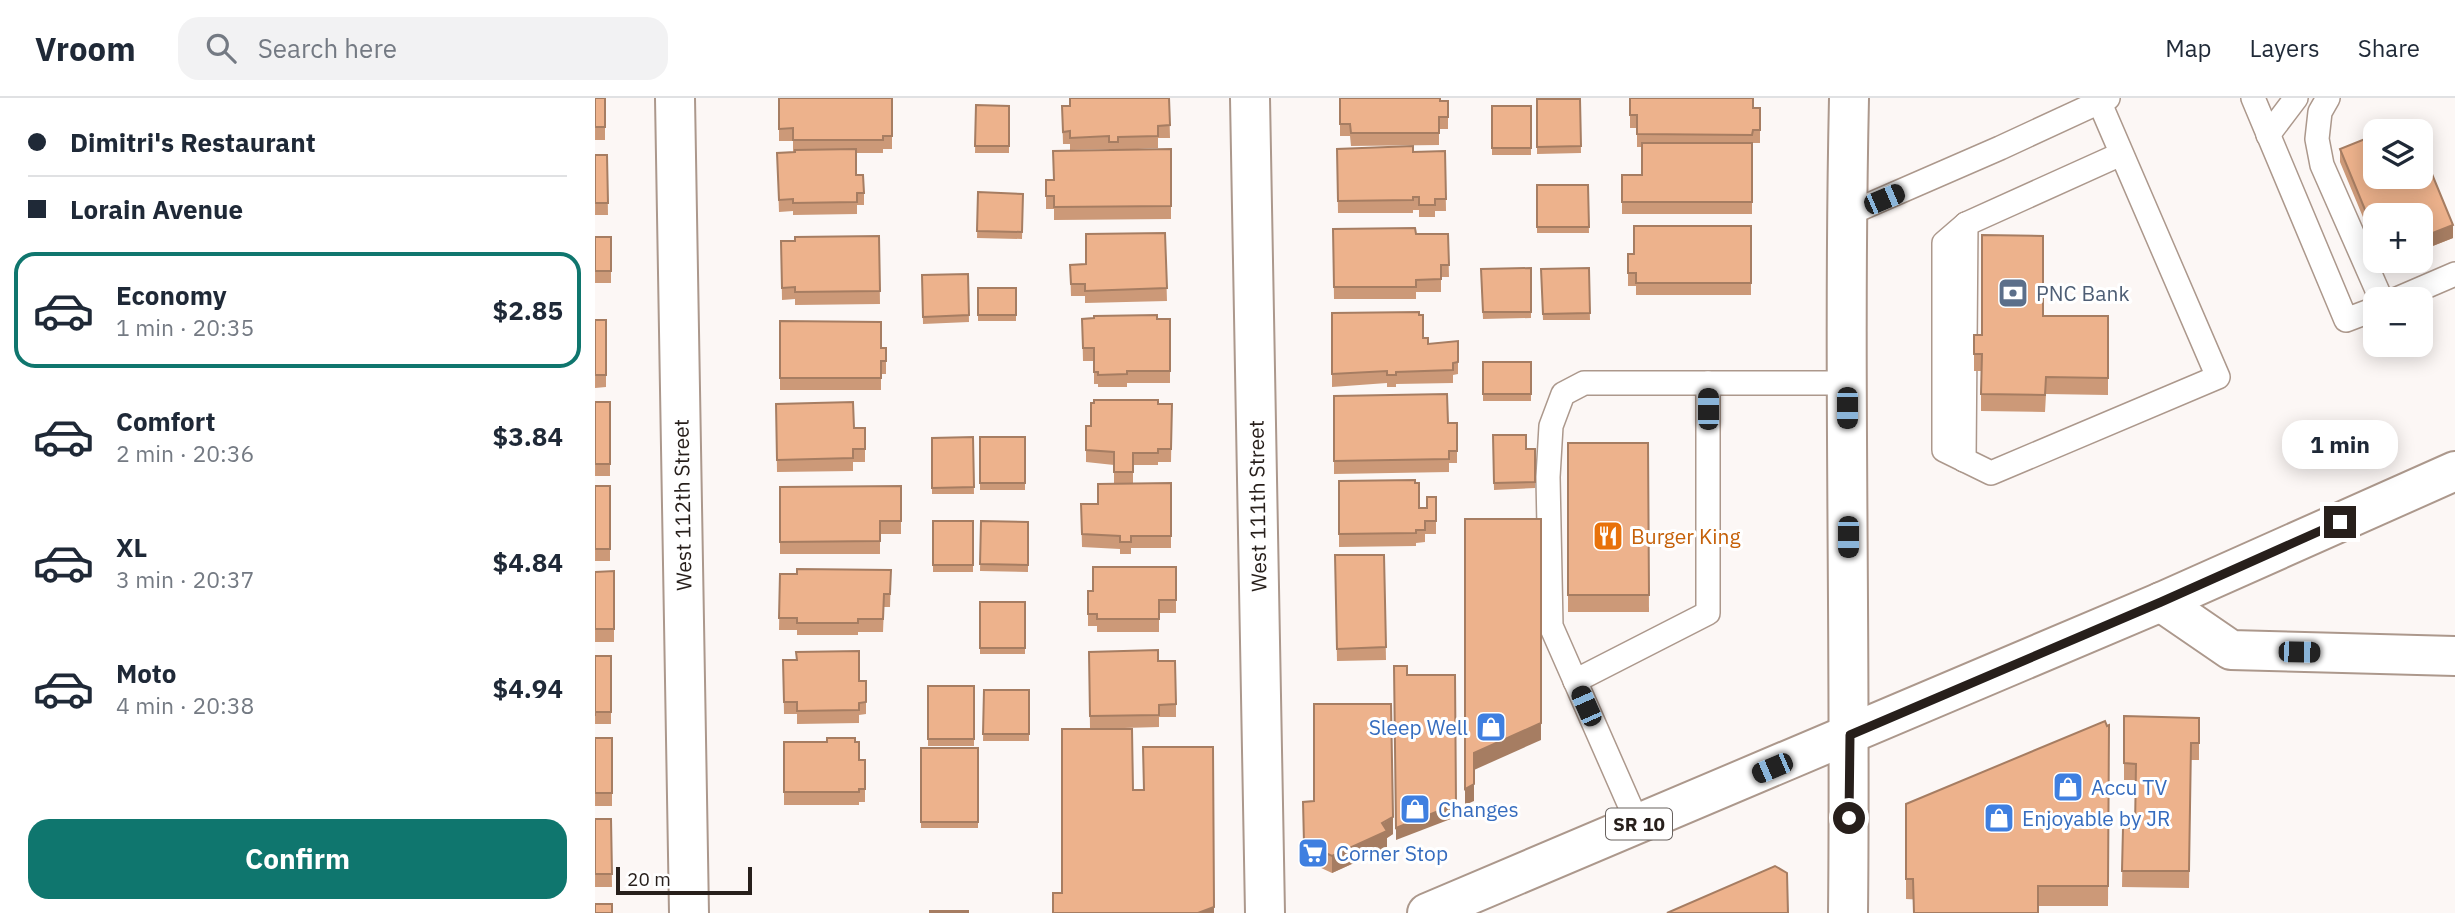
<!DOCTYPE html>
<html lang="en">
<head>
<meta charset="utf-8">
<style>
	body { margin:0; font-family:"IBM Plex Sans",sans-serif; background:#f2f2f3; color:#1f2937; height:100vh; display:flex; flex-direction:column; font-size:26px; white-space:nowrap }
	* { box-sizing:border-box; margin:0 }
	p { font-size:23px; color:#747a83 }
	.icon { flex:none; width:38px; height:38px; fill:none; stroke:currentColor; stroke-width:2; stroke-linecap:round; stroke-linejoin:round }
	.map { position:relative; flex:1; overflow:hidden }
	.sheet { display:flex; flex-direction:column; background:#fff; width:595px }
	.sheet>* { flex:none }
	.hud { display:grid; align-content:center; height:154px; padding:0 28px; background:#fff }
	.controls { position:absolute; left:1768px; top:21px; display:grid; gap:14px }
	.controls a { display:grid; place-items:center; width:70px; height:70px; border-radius:14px; background:#fff; box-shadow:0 4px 18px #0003; font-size:35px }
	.scale { position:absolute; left:21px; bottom:18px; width:136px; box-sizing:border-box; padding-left:7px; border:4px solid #271f1b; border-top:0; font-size:19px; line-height:24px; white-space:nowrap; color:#271f1b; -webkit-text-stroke:5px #fff; paint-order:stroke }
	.end { position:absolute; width:32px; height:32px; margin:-16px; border:9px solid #271f1b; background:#fff; box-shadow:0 0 0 4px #fff }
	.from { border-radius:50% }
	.bubble { position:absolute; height:49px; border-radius:21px; background:#fff; box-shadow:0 4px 18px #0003; font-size:23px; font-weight:700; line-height:49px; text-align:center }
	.car { position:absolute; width:21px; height:42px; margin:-21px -10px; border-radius:9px; box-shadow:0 0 5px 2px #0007; background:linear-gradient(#222 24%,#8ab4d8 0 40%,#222 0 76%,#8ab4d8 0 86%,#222 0) }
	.hud b { display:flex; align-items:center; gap:24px; height:66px; font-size:26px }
	.hud b+b { border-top:2px solid #e0e1e3 }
	.hud i { width:18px; height:18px; background:#1f2937 }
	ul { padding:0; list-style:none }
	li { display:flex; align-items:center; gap:21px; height:116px; margin:0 14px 10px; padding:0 14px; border:4px solid transparent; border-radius:21px }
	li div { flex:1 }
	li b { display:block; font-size:26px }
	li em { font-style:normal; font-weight:700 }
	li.active { border-color:#0f766e }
	li>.icon { width:63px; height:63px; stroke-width:1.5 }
	.button { display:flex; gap:14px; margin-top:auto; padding:14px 28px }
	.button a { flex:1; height:80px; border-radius:21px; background:#0f766e; color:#fff; font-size:28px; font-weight:700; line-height:80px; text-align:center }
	header { display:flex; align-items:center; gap:42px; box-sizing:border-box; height:98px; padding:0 35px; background:#fff; border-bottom:2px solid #e0e1e3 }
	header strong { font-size:33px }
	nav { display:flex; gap:38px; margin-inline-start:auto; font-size:24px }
	.search { width:490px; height:63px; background:#f2f2f3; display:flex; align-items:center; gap:18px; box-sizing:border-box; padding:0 24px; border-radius:21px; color:#747a83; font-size:26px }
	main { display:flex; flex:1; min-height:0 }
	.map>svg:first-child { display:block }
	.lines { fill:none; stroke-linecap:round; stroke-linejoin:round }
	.lane-casing { stroke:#ac988c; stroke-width:26 }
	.street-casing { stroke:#ac988c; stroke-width:42 }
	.primary-casing { stroke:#ac988c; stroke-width:42 }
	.lane { stroke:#fff; stroke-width:23 }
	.street { stroke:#fff; stroke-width:38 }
	.primary { stroke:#fff; stroke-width:38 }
	.wall { fill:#cc9978 }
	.shaded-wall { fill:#a67d62 }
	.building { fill:#edb28c; stroke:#a67d62; stroke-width:2 }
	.route { stroke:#271f1b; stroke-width:9 }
	.labels { text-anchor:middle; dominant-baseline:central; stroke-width:6; stroke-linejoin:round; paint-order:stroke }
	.shield { fill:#fff; stroke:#68625f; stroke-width:2 }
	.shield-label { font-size:19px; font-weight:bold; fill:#271f1b }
	.service-label { font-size:21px; fill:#4e5e75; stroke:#fff; text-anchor:start }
	.street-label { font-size:21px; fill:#271f1b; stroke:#fff }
	.food-label { font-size:21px; fill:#c56008; stroke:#fff; text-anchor:start }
	.shop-label { font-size:21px; fill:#366cbe; stroke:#fff; text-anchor:start }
</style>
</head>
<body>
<header>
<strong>Vroom</strong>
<div class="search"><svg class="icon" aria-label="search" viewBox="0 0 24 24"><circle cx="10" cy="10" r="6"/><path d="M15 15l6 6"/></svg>Search here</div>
<nav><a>Map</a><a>Layers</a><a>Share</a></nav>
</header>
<main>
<section class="sheet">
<div class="hud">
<b><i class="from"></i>Dimitri's Restaurant</b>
<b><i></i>Lorain Avenue</b>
</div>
<ul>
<li class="active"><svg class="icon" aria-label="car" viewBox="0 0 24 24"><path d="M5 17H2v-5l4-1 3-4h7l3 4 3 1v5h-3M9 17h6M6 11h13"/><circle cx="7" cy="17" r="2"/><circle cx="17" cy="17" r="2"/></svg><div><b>Economy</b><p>1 min · 20:35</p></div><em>$2.85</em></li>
<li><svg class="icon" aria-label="car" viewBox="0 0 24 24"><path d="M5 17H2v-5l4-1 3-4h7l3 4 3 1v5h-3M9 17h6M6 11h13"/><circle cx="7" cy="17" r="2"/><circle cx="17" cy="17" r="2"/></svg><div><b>Comfort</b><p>2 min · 20:36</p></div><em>$3.84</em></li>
<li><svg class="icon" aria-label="car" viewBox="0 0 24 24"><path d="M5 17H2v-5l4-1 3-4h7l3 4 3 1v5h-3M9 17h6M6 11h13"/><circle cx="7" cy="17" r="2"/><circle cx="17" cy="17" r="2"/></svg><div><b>XL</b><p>3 min · 20:37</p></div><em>$4.84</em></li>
<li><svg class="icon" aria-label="car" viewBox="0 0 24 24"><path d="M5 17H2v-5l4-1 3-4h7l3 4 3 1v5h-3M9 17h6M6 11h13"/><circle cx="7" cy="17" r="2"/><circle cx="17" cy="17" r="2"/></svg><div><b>Moto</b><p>4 min · 20:38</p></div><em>$4.94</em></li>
</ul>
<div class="button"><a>Confirm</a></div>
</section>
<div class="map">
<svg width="1860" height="815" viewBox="0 0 1860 815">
	<rect width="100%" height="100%" fill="#fcf7f5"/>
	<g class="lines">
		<!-- lane casing -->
		<g class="lane-casing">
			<g id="lane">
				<polyline points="1658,0 1751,222 1780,211"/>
				<polyline points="1733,0 1725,14 1722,41 1727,67 1786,201"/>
				<polyline points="1504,3 1623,279 1396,375 1349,352 1349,145 1371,126 1526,56"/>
				<polyline points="1673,37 1701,0"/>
				<polyline points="1251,117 1405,50 1513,0"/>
				<polyline points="1802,201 1860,176"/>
				<polyline points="1369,362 1371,126"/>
				<polyline points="980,583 1113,515 1113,285"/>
				<polyline points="1043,726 956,528 953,379 956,328 968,296 989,285 1252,285"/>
			</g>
		</g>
		<!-- street casing -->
		<g class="street-casing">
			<g id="street">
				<polyline points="80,0 94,815"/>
				<polyline points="655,0 670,815"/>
				<polyline points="1566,504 1636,552 1860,558"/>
				<path d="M1253,815C1256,543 1248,272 1254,0"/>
			</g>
		</g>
		<!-- primary casing -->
		<g class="primary-casing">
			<polyline id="primary" points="832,815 1566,504 1860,373"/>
		</g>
		<!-- lane -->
		<use href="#lane" class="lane"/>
		<!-- street -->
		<use href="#street" class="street"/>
		<!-- primary -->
		<use href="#primary" class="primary"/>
	</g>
	<!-- wall -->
	<g class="wall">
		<rect x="0" y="0" width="10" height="42"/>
		<polygon points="184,0 297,0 297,51 288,51 288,55 261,55 261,77 269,95 269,107 262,107 262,116 198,117 198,113 184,114 182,55 198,55 198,43 184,43"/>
		<polygon points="574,0 575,40 563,40 563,50 523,52 576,51 576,121 459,122 459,111 451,111 451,82 459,82 514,52 514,51 475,52 475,46 468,46 467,8"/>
		<polygon points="745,0 853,3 853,31 844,31 844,47 756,48 755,38 745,38"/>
		<polygon points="1035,0 1165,10 1165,45 1158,45 1157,49 1157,116 1027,116 1027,77 1047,77 1047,49 1042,49 1042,30 1035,30"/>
		<polygon points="942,1 985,1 986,55 942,56"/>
		<polygon points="381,7 414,8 414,55 380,55"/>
		<rect x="897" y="8" width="39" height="49"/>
		<polygon points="742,51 818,54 850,53 851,113 840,113 840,119 824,119 824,112 818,112 818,115 743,115"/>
		<polygon points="1745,51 1858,140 1825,153 1825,117 1780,117 1780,148 1745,64"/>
		<polygon points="0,57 12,57 13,117 0,117"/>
		<polygon points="942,87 993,87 994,135 942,135"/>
		<polygon points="383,94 428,96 427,141 382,140"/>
		<polygon points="1156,128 1156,197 1041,197 1041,188 1033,188 1033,156 1039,156"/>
		<polygon points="738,131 821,136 853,136 854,179 846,179 846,194 821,194 821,201 739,201"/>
		<polygon points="570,135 572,203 490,205 490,198 476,198 475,167 491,166"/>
		<polygon points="284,138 285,206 200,207 200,201 187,202 186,143"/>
		<rect x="0" y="139" width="16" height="46"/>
		<polygon points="936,170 936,220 888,221 886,171"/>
		<polygon points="994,170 995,222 948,222 946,171"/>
		<polygon points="373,176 374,224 328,226 327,177"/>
		<rect x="383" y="190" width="38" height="33"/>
		<polygon points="737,215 828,240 833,246 863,243 863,276 858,277 858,285 801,286 801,289 792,289 792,285 737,289"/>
		<polygon points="1448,218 1513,218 1513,297 1451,296 1450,314 1386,313 1386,273 1379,273 1379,237 1387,237"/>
		<polygon points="487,221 575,221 575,285 532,285 532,289 503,289 503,286 499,286 499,263 488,263"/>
		<polygon points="0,222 11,222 11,289 0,290"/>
		<polygon points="185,223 286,250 291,250 291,276 286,276 286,292 185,292"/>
		<rect x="888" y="264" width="48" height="39"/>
		<polygon points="739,298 853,325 862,325 862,365 854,365 854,374 739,376"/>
		<rect x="0" y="304" width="15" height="74"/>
		<polygon points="181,306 259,330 270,330 270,364 258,364 258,373 182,374"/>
		<polygon points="563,306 577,306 576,364 563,364 563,367 538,367 538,386 576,385 576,450 536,450 536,456 525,456 525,451 487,449 486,406 503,406 519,386 519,367 491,364 491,328 496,328"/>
		<polygon points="898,337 931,351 940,351 940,390 899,392"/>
		<polygon points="378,339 379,396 337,396 337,340"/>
		<rect x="385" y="339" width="45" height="53"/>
		<polygon points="973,345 1053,345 1054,514 973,514"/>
		<polygon points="744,383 824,410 832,410 841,399 841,436 830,436 830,444 821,445 821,448 744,449"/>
		<rect x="0" y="388" width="15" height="75"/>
		<polygon points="306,388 306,436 285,436 285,456 185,456 185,389"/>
		<rect x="338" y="423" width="40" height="51"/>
		<polygon points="386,423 433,424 433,474 385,473"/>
		<polygon points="740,457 789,457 791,562 742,563"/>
		<polygon points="581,469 581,515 564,515 564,534 502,534 502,528 493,528 493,493 498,493"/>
		<polygon points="296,472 295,509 289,509 288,534 263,534 263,537 202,537 202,532 184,532 185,476"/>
		<polygon points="19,473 19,544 0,544 0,474"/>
		<rect x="385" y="504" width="45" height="52"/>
		<polygon points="494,554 563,563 581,606 581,619 564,619 564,629 495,631"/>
		<polygon points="0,558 16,558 16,626 0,626 0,630"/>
		<polygon points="188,562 264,583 271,583 271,616 264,617 264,625 202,626 202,616 189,616"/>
		<rect x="333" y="588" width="46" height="60"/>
		<polygon points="389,592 434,592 434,643 388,643"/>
		<polygon points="1529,618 1604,620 1604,662 1596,662 1594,790 1527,789 1528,730 1540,730 1541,682 1529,682"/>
		<polygon points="1514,627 1513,808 1443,808 1311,801 1311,706"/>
		<rect x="0" y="640" width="17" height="68"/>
		<polygon points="189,644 264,662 270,662 270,704 264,704 264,707 189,707"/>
		<rect x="326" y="650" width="57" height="80"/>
		<polygon points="708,704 798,736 792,740 792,750 737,775 709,762"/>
		<polygon points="0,721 16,721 17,789 0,789"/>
	</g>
	<!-- shaded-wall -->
	<g class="shaded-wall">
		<polygon points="1858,127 1858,140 1825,153 1825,140"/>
		<polygon points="1788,163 1801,163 1788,168"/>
		<polygon points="946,625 946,642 879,672 879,655"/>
		<polygon points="879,686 879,703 870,707 870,691"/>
		<polygon points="861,706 861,719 801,742 801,730"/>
		<polygon points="798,719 798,736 792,740 792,750 737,775 737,758"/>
		<polygon points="619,809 619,815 603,815"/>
	</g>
	<!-- building -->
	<g class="building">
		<rect x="0" y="0" width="10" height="29"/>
		<polygon points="184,0 297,0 297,38 288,38 288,42 198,42 198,30 184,31"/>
		<polygon points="475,0 574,0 575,27 563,28 563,38 523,39 523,44 514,44 514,38 475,40 475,33 468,34 467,8 475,8"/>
		<polygon points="745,0 845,0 845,3 853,3 853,19 844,19 844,35 756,35 755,26 745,26"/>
		<polygon points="1035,0 1158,0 1158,10 1165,10 1165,32 1158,32 1157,37 1042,36 1042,17 1035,17"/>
		<polygon points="942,1 985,1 986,48 942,49"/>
		<polygon points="381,7 414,8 414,48 380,48"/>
		<rect x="897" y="8" width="39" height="42"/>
		<polygon points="1815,23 1820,33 1789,33"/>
		<polygon points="1780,37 1780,79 1825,79 1825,47 1858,127 1825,140 1825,117 1780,117 1780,136 1745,51"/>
		<polygon points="1047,45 1157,45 1157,104 1027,104 1027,77 1047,77"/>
		<polygon points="818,48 818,54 850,53 851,101 840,101 840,107 824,107 824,99 818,99 818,102 743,103 742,51"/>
		<polygon points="261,51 261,77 268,77 269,95 262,95 262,104 198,105 198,101 184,102 182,55 200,54 200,52"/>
		<polygon points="576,51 576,108 459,109 459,98 451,98 451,82 459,82 458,53"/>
		<polygon points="0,57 12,57 13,105 0,105"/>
		<polygon points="942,87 993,87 994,129 942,129"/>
		<polygon points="383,94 428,96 427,134 382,133"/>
		<polygon points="1039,128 1156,128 1156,185 1041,185 1041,175 1033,175 1033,156 1039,156"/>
		<polygon points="820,130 821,136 853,136 854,167 846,167 846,181 821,182 821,189 739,189 738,131"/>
		<polygon points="570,135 572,190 490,193 490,186 476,186 475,167 491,166 491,136"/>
		<polygon points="1387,137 1448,138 1448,218 1513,218 1513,280 1451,279 1450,297 1386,296 1387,256 1379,256 1379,237 1387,237"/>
		<polygon points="284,138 285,193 200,194 200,189 187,190 186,143 200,143 200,139"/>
		<rect x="0" y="139" width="16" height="34"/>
		<polygon points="936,170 936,214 888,214 886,171"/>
		<polygon points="994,170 995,215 948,216 946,171"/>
		<polygon points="373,176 374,217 328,219 327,177"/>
		<rect x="383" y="190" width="38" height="27"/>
		<polygon points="824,214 824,217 828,217 828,240 833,240 833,246 863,243 863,264 858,265 858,272 801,274 801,277 792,277 792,273 737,276 737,215"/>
		<polygon points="562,217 562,221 575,221 575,273 532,273 532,276 503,277 503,274 499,274 499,250 488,250 487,221 499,220 499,218"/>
		<rect x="0" y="222" width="11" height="55"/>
		<polygon points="185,223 286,224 286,250 291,250 291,263 286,263 286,280 185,280"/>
		<rect x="888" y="264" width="48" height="32"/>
		<polygon points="852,296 853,325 862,325 862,353 854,353 854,361 739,363 739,298"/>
		<polygon points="499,302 563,302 563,306 577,306 576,351 563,351 563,355 538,355 538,374 519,374 519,354 491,352 491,328 496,328 496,305 499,305"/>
		<rect x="0" y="304" width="15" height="62"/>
		<polygon points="258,304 259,330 270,330 270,351 258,351 258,360 182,362 181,306"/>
		<polygon points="898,337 931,337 931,351 940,351 940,384 899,385"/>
		<polygon points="378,339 379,389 337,390 337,340"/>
		<rect x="385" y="339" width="45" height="46"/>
		<polygon points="973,345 1053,345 1054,497 973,497"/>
		<polygon points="820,382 820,385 824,385 824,410 832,410 832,399 841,399 841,423 830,423 830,432 821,432 821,435 744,436 744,383"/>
		<polygon points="576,385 576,438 536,438 536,444 525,444 525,438 487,436 486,406 503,406 503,386"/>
		<rect x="0" y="388" width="15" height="63"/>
		<polygon points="306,388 306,423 285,423 285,443 185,444 185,389"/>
		<polygon points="870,421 946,421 946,625 879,655 879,686 870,691"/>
		<rect x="338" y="423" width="40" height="44"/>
		<polygon points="386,423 433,424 433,467 385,466"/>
		<polygon points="740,457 789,457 791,549 742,551"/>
		<polygon points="498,469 581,469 581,502 564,502 564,521 502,521 502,516 493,516 493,493 498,493"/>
		<polygon points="202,471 296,472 295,496 289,496 288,521 263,521 263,525 202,525 202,520 184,520 185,476 202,476"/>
		<polygon points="19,473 19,531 0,531 0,474"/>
		<rect x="385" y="504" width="45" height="46"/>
		<polygon points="563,552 563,563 580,563 581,606 564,607 564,617 495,618 494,554"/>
		<polygon points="264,553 264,583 271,583 271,604 264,605 264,612 202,613 202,604 189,604 188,562 202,562 201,554"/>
		<polygon points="0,558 16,558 16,614 0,614 0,618"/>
		<polygon points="799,568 812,568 812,577 860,577 861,706 801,730"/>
		<rect x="333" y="588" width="46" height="53"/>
		<polygon points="389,592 434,592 434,636 388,636"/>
		<polygon points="719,606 796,606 798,719 787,725 792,733 737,758 709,745 708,704 719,703"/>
		<polygon points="1529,618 1604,620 1604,645 1596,645 1594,773 1527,773 1528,730 1540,730 1541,666 1529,665"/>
		<polygon points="1510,623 1512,628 1514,627 1513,788 1443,788 1443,815 1319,815 1318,781 1311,781 1311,706"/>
		<polygon points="467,631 537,631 538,692 549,692 548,649 618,649 619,809 603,815 458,815 458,795 467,795"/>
		<rect x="0" y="640" width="17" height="55"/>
		<polygon points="232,640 260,640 260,644 264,644 264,662 270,662 270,691 264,691 264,694 189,694 189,644 232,644"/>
		<rect x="326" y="650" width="57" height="74"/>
		<polygon points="0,721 16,721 17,776 0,776"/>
		<polygon points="1180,768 1192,775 1193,815 1072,815"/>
		<rect x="0" y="806" width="17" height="9"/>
		<rect x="335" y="813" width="38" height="2"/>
	</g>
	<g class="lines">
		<!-- route -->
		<polyline class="route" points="1254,720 1255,637 1566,504 1745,424"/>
	</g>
	<!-- icons -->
	<defs>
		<g id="bank-square" transform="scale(1.575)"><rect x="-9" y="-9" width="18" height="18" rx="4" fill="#5c6f8a" stroke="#fff"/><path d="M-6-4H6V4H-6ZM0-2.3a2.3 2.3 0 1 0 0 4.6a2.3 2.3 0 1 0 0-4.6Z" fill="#fff"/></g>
		<g id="restaurant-square" transform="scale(1.575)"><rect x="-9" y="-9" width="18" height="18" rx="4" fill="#e8710a" stroke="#fff"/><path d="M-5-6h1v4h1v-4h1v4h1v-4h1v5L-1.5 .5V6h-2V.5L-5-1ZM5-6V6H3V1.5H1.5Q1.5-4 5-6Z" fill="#fff"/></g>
		<g id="shop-square" transform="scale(1.575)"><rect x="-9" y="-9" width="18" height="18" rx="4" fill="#3f7fe0" stroke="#fff"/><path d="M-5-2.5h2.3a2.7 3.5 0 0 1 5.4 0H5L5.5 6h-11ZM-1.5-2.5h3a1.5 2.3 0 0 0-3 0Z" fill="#fff"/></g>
		<g id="supermarket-square" transform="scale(1.575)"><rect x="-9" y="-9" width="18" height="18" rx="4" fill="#3f7fe0" stroke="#fff"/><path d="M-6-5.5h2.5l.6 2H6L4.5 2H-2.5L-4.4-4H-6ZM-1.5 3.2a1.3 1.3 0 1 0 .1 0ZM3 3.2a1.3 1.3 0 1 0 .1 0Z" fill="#fff"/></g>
	</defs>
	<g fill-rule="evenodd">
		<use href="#bank-square" x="1418" y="195"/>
		<use href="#restaurant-square" x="1013" y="438"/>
		<use href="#shop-square" x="896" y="629"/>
		<use href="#shop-square" x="1473" y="689"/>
		<use href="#shop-square" x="820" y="711"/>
		<use href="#shop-square" x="1404" y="720"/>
		<use href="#supermarket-square" x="718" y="755"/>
	</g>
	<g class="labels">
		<!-- shield labels -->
		<rect class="shield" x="1011" y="710.5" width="66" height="31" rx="5"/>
		<g class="shield-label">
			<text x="1044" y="726">SR 10</text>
		</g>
		<!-- service labels -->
		<g class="service-label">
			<text x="1441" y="195">PNC Bank</text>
		</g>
		<!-- street labels -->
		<g class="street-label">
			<text transform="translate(87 407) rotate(-91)">West 112th Street</text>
			<text transform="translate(662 408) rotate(-91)">West 111th Street</text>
		</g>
		<!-- food labels -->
		<g class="food-label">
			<text x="1036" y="438">Burger King</text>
		</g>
		<!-- shop labels -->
		<g class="shop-label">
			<text x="873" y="629" text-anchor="end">Sleep Well</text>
			<text x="1496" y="689">Accu TV</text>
			<text x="843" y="711">Changes</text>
			<text x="1427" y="720">Enjoyable by JR</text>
			<text x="741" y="755">Corner Stop</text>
		</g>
	</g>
</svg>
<div class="controls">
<a><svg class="icon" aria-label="layers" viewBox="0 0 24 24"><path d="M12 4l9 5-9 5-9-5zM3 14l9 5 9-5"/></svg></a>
<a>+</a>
<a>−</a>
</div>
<div class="scale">20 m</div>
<i class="end from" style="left:1254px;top:720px"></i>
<i class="end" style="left:1745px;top:424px"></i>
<div class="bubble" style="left:1687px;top:322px;width:116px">1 min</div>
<i class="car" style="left:1289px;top:101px;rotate:67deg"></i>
<i class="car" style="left:1252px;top:310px;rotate:180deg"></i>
<i class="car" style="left:1113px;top:311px;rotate:0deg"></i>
<i class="car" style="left:1253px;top:439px;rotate:180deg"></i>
<i class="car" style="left:1704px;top:554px;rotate:91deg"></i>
<i class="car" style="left:991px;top:608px;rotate:336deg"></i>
<i class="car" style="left:1177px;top:670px;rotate:247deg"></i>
</div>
</main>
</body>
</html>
